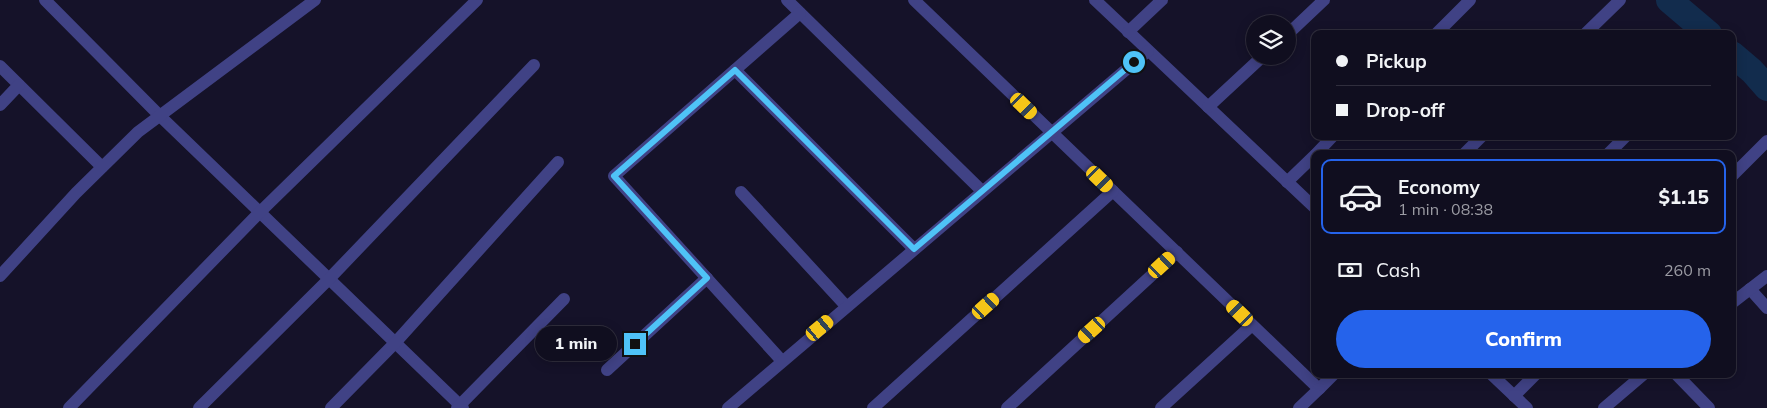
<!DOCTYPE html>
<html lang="en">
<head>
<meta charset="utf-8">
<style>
	body { margin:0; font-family:Mulish,sans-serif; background:#191728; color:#f1f3f6; height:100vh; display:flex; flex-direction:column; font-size:19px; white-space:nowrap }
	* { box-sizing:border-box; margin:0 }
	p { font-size:16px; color:#9c9ca4 }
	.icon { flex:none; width:28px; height:28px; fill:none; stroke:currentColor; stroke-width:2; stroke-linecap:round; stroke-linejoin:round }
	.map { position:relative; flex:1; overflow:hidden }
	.details { position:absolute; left:1311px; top:150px; width:425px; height:228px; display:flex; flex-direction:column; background:#100e1f; border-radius:10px; box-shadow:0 2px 12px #0003,0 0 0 1px #302e3d }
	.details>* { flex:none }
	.guide { position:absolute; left:1311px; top:30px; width:425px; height:110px; border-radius:10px; box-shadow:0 2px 12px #0003,0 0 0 1px #302e3d; display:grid; align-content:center; height:110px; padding:0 25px; background:#100e1f }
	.tools { position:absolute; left:1246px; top:15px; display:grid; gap:10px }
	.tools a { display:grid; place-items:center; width:50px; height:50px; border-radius:50%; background:#100e1f; box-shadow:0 2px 12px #0003,0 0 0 1px #302e3d; font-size:25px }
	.end { position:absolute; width:22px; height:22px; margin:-11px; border:6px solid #4fc3f7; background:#111; box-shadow:0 0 0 2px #111 }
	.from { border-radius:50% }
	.bubble { position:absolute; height:35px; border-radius:18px; background:#100e1f; box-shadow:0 2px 12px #0003,0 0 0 1px #302e3d; font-size:16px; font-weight:800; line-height:35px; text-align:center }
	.car { position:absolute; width:15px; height:30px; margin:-15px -8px; border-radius:6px; box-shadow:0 0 4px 1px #0007; background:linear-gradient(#f5c518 24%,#345 0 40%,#f5c518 0 76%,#345 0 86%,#f5c518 0) }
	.guide b { display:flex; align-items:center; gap:18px; height:48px; font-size:19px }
	.guide b+b { border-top:1px solid #302e3d }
	.guide i { width:12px; height:12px; background:#f1f3f6 }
	ul { padding:9px 0 0; list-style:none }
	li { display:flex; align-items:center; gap:15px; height:75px; margin:0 10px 8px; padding:0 15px; border:2px solid #302e3d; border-radius:10px }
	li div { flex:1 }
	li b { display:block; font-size:19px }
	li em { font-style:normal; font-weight:800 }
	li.active { border-color:#2563eb }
	li>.icon { width:45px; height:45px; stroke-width:1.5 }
	.pay { display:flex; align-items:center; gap:12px; height:55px; padding:0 25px; font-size:19px }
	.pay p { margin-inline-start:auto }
	.action { display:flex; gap:10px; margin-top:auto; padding:10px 25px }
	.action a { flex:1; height:58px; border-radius:30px; background:#2563eb; color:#fff; font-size:20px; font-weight:800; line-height:58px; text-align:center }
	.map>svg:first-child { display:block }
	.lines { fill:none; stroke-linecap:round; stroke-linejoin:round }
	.canal { stroke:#122c4d; stroke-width:26 }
	.minor { stroke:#404285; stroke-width:12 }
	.route { stroke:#4fc3f7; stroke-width:6 }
</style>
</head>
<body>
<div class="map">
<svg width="1767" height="408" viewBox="0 0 1767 408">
	<rect width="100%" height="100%" fill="#151229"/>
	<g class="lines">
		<!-- canal -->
		<g class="canal">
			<polyline points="1669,0 1709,34"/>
			<polyline points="1732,54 1752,71 1767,88"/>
		</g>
		<!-- minor -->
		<g class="minor">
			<polyline points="45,0 160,116 463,408"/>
			<polyline points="787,0 982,191"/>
			<polyline points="914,0 1319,389 1334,374"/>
			<polyline points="1095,0 1315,208"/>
			<polyline points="1128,32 1162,0"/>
			<polyline points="1288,34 1324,0"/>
			<polyline points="1436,34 1470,0"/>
			<polyline points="1585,34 1620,0"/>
			<polyline points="0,66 102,167"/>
			<polyline points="735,70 914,249"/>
			<polyline points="0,105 19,85"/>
			<polyline points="1208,107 1263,56"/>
			<polyline points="1316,154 1333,136"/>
			<polyline points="1464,154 1482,136"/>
			<polyline points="1608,154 1626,136"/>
			<polyline points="1732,176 1767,141"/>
			<polyline points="1287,182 1315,155"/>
			<polyline points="741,192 846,306"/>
			<polyline points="0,276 76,193 138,132 315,0"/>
			<polyline points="1750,289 1767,308"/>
			<polyline points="1732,303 1767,276"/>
			<polyline points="782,361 614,176 800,13"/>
			<polyline points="607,370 707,278"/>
			<polyline points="1491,374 1527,408"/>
			<polyline points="1676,374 1709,408"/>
			<polyline points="1514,396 1536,374"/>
			<polyline points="69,408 260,212 477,0"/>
			<polyline points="199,408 329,279 534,65"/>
			<polyline points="331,408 395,343 558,162"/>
			<polyline points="457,408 564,299"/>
			<polyline points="728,408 1148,51"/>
			<polyline points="873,408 1113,191"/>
			<polyline points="1007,408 1177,252"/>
			<polyline points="1161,408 1252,325"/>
			<polyline points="1299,408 1319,389"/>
			<polyline points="1604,408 1644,374"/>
		</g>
	</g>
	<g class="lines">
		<!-- route -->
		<polyline class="route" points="635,344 707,278 614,176 735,70 914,249 1134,62"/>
	</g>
</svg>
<div class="tools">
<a><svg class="icon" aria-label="layers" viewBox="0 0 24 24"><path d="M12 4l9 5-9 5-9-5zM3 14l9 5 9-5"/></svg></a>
</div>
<i class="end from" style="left:1134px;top:62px"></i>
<i class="end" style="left:635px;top:344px"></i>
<div class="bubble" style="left:535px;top:326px;width:82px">1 min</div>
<i class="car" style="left:1024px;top:106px;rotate:134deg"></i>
<i class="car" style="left:1100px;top:179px;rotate:134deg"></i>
<i class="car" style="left:1162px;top:265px;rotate:47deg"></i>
<i class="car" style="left:986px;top:306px;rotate:48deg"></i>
<i class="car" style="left:1240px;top:313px;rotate:314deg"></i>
<i class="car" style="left:820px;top:328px;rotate:50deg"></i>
<i class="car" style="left:1092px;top:330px;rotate:228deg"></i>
<div class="guide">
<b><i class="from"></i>Pickup</b>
<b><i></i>Drop-off</b>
</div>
<section class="details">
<ul>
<li class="active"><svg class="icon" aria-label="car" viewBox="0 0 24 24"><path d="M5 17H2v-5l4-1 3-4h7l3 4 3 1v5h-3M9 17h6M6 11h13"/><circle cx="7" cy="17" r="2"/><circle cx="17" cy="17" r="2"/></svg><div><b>Economy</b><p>1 min · 08:38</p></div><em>$1.15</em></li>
</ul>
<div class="pay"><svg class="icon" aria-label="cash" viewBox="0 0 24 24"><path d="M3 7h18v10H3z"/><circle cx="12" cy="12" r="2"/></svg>Cash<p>260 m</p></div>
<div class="action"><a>Confirm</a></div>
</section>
</div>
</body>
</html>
